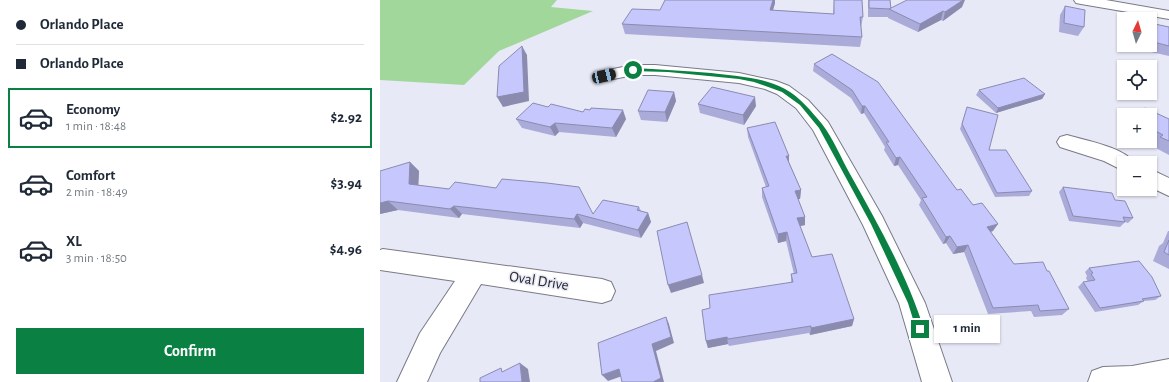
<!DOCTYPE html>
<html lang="en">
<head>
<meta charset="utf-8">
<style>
	body { margin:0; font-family:"Alegreya Sans",sans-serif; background:#f2f2f3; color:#1f2937; height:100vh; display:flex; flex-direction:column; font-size:15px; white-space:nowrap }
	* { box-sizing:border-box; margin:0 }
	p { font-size:13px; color:#747a83 }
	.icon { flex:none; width:22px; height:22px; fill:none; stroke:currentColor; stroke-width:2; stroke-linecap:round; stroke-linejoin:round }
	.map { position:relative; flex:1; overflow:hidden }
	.details { display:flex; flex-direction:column; background:#fff; width:380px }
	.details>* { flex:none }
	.top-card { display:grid; align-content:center; height:88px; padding:0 16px; background:#fff }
	.needle { width:26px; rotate:5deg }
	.controls { position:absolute; left:737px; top:12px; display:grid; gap:8px }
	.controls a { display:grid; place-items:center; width:40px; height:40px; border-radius:0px; background:#fff; box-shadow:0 1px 3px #0004; font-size:20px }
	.end { position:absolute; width:18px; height:18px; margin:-9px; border:5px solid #0b8043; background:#fff; box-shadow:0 0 0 2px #fff }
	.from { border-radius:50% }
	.bubble { position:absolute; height:28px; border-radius:0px; background:#fff; box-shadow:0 1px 3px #0004; font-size:13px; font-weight:600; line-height:28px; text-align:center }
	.car { position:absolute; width:12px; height:24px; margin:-12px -6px; border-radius:5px; box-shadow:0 0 3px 1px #0007; background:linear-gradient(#222 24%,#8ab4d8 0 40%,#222 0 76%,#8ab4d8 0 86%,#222 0) }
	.top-card b { display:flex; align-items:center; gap:14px; height:38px; font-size:15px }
	.top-card b+b { border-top:1px solid #e0e1e3 }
	.top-card i { width:10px; height:10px; background:#1f2937 }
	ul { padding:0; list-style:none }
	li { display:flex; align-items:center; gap:12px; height:60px; margin:0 8px 6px; padding:0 8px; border:2px solid transparent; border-radius:0px }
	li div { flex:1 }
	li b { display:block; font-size:15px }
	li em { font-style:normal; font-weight:600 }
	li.on { border-color:#0b8043 }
	li>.icon { width:36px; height:36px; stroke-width:1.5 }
	.cta { display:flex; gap:8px; margin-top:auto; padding:8px 16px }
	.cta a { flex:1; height:46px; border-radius:0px; background:#0b8043; color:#fff; font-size:16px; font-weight:600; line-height:46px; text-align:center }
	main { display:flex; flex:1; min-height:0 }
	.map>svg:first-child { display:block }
	.green { fill:#a2d79c }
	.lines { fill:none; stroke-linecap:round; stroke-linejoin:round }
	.minor-casing { stroke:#797a86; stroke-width:2 }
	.minor { fill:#fff; fill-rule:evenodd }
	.wall { fill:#aaabd9 }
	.shaded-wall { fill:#8b8bb0 }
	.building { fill:#c6c7fc; stroke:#8b8bb0 }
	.route { fill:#0b8043 }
	.labels { text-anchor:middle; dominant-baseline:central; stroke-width:3; stroke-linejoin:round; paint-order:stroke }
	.street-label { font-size:15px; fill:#25252a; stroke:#e8e9f7 }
</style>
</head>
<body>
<main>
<section class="details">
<div class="top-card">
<b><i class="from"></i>Orlando Place</b>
<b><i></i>Orlando Place</b>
</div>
<ul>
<li class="on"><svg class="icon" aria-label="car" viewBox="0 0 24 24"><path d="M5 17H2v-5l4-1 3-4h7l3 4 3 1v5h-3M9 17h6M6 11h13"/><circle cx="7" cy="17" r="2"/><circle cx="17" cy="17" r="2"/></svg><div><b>Economy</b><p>1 min · 18:48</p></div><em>$2.92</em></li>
<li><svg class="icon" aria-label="car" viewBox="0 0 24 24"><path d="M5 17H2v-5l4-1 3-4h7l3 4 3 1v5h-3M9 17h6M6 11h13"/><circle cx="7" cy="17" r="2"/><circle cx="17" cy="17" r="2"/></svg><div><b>Comfort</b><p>2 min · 18:49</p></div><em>$3.94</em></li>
<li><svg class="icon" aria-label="car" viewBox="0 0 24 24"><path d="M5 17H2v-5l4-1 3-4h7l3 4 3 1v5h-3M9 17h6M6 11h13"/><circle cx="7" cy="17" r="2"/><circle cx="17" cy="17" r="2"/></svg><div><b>XL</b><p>3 min · 18:50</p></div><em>$4.96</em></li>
</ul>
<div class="cta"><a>Confirm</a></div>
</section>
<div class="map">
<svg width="789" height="382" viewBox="0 0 789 382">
	<rect width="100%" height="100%" fill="#e8e9f7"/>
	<!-- green -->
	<polygon class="green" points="0,0 177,0 171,7 213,11 119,51 84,85 0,80"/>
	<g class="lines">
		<!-- minor casing -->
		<g class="minor-casing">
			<g id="minor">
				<polygon points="694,0 726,0 789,11 789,19 701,4 696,3"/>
				<polygon points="253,65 275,65 359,73 396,81 409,86 428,100 448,122 502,216 545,303 572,382 542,382 519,303 483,225 433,130 416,108 397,94 385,89 359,83 275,75 253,75 224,81 218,80 215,76 218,72"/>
				<path d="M687,135C704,140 746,148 754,163H744V171L724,161L680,147L677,142L680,137Z"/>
				<polygon points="770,169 789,178 789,196 770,187"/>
				<polygon points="3,249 222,279 231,282 235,291 231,300 222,303 101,284 60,353 47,382 17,382 40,333 75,281 0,270 0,250"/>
				<polygon points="789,359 789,382 708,382 712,371 723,367 752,366"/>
			</g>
		</g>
		<!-- minor -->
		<use href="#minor" class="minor"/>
	</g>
	<!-- wall -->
	<g class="wall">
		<polygon points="395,0 395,3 393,10 453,14 454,0 482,0 483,17 481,27 482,37 480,47 245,34 242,24 280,10"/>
		<polygon points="488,0 510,0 511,9 582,7 563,21 561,20 538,32 508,18 508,17 488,17"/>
		<polygon points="685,6 704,27 698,36 679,32 680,15"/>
		<polygon points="770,23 789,27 789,56 745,46 745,45 770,45"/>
		<polygon points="744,26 744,38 743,28"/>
		<polygon points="452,54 577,190 593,205 613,231 611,232 634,264 667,271 689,309 682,315 654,317 651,311 608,314 584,252 573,254 566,243 563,244 539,205 541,200 518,165 514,166 504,150 505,147 484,113 481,114 471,98 433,71 434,64"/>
		<polygon points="599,90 665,94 662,99 616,113 596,95"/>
		<polygon points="294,92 296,101 287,122 261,120 258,111"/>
		<polygon points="318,104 376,106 364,125 320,113"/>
		<polygon points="587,107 609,150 652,191 649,196 615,197 580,129"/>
		<polygon points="203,112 246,119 236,137 179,132 175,136 142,128 136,119"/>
		<polygon points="770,115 789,119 789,155 772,146 774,144 769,141 770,141"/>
		<polygon points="367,128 409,162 421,190 420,199 418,199 425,217 425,225 420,226 432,257 474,319 472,326 430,335 429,333 349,346 348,344 328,348 326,341 330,308 411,282 411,274 414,274 406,241 398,243 382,197 382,188 386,187 368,137"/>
		<polygon points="30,162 39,171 38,185 214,214 259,207 261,211 268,213 271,222 261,238 203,223 200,228 82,214 79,218 18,210 0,214"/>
		<polygon points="683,187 735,200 753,218 748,223 745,222 740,227 689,221 679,192"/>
		<polygon points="788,231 789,231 789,269 773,261 779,246 783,243"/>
		<polygon points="709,268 781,296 775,300 764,301 758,305 715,312 698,287 703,282 708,282 706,278 707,276 705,272"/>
	</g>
	<!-- shaded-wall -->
	<g class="shaded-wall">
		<polygon points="393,0 395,0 395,3 390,20 390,10"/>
		<polygon points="583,0 585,0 582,7 563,21 565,12"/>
		<polygon points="563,11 561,20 538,32 540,24"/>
		<polygon points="142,46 147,55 149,101 123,107 117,97"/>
		<polygon points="294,92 296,101 287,122 285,112"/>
		<polygon points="665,94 662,99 616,113 618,108"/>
		<polygon points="375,97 376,106 364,125 363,115"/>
		<polygon points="482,106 485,106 484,113 481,114"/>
		<polygon points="243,110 246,119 236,137 232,128"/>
		<polygon points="175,123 179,132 175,136 170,127"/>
		<polygon points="406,156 409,156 409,165"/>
		<polygon points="520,157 518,165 514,166 516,158"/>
		<polygon points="30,162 39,171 38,193 29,184"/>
		<polygon points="421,190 420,199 415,200 415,191"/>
		<polygon points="8,201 18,210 0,214 0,203"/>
		<polygon points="74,206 82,214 79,218 70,209"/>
		<polygon points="268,213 271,222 261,238 258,230"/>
		<polygon points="197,214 203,223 200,228 194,219"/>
		<polygon points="425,217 425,225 416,227 417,218"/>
		<polygon points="618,224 613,231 602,234 607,227"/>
		<polygon points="407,232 406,241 398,243 398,234"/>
		<polygon points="570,236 566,243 563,244 566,237"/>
		<polygon points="588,245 584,252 573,254 577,247"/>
		<polygon points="322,275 324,283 291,293 288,285"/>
		<polygon points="286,317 289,324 294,343 276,351 284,382 273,382 272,344"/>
		<polygon points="474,319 472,326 430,335 431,328"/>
		<polygon points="347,337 348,344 328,348 326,341"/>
		<polygon points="140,363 148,369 150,382 142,382"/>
		<polygon points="239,369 245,375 228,381 222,375"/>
	</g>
	<!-- building -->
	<g class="building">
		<polygon points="285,0 393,0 390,10 454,14 454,0 482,0 483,17 480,17 482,37 242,24 252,9 280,10"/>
		<polygon points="489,0 510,0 511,9 489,8"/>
		<polygon points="527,0 583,0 565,12 563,11 540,24 509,9"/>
		<polygon points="685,6 705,10 704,27 684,23"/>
		<polygon points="770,23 789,27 789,46 770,41"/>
		<polygon points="142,46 144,92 117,97 119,66"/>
		<polygon points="452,54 498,82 577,190 581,189 593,205 602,203 618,224 607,227 634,264 663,262 667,271 669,271 689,309 660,311 658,305 613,308 588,245 577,247 570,236 566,237 542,198 547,197 520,157 516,158 506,142 509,142 485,106 482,106 472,90 434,64"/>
		<polygon points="644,78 665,94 618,108 599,90"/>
		<polygon points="332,87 375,97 363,115 318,104"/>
		<polygon points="268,90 294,92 285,112 258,111"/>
		<polygon points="153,103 168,107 171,104 203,112 205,109 210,110 211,108 243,110 232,128 175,123 170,127 136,119"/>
		<polygon points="587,107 618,115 609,150 626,150 652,191 617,193 582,124"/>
		<polygon points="765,108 789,119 789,141 780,137 783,135 770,128 770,115 756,115"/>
		<polygon points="395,122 409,156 406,156 421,190 415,191 425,217 417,218 432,257 452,254 474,319 431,328 431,326 348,339 347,337 326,341 322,310 330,308 329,295 413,282 411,274 417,273 407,232 398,234 382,188 389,186 367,128"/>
		<polygon points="30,162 29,184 69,189 75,182 116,188 122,179 167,183 199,187 213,214 223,200 259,207 257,210 268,213 258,230 197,214 194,219 74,206 70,209 8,201 0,203 0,171"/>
		<polygon points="683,187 732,193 735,200 745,201 753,218 743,217 745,222 693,216"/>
		<polygon points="307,222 322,275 288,285 277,231"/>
		<polygon points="789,240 789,255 784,252"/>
		<polygon points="759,261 772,277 781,296 762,299 764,301 720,308 703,282 715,280 711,274 713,273 709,268"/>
		<polygon points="286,317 291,337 272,344 281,378 273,382 242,382 239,369 222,375 218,343"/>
		<polygon points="140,363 142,382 100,382 100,378 121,368 122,372"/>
	</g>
	<!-- route -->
	<path class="route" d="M253,68C279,69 305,71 331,73C355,76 383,77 405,89C420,97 431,111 442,124C453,138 461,158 470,174C498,224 527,275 544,329L543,332H537L528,303L491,224L439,128L420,105L402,92L374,82L359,79L288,72L251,71Z"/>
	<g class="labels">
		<!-- street labels -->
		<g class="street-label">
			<text transform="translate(159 281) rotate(9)">Oval Drive</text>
		</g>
	</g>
</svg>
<div class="controls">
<a><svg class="needle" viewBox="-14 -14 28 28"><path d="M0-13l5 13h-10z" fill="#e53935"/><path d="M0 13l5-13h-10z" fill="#747a83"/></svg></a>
<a><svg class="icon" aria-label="locate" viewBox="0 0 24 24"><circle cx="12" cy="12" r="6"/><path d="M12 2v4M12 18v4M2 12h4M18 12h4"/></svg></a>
<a>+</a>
<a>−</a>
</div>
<i class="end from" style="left:253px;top:70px"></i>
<i class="end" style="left:540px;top:329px"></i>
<div class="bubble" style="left:554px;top:315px;width:66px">1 min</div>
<i class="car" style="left:224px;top:76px;rotate:77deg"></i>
</div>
</main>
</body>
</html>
